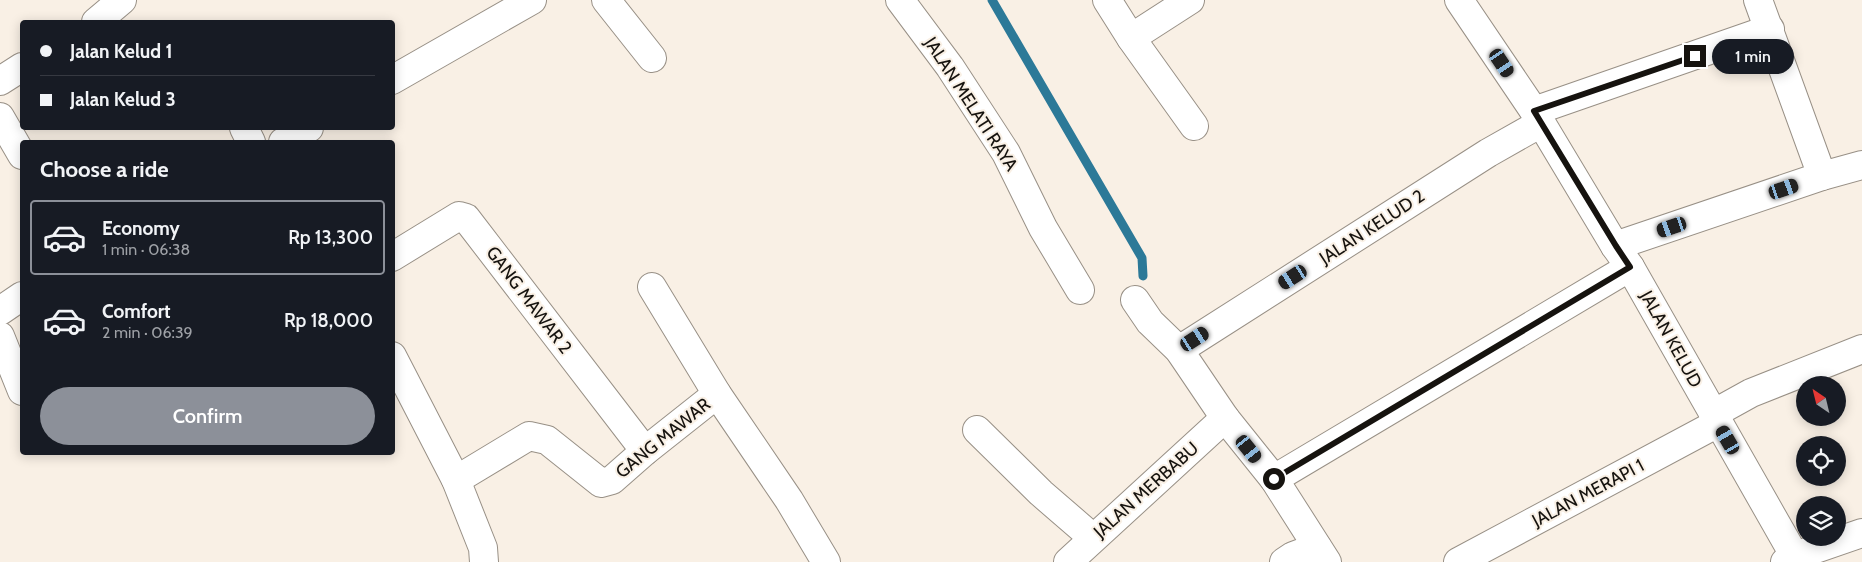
<!DOCTYPE html>
<html lang="en">
<head>
<meta charset="utf-8">
<style>
	body { margin:0; font-family:Cabin,sans-serif; background:#20242c; color:#f1f3f6; height:100vh; display:flex; flex-direction:column; font-size:19px; white-space:nowrap }
	* { box-sizing:border-box; margin:0 }
	p { font-size:16px; color:#9ea1a6 }
	.icon { flex:none; width:28px; height:28px; fill:none; stroke:currentColor; stroke-width:2; stroke-linecap:round; stroke-linejoin:round }
	.map { position:relative; flex:1; overflow:hidden }
	.side { position:absolute; left:20px; top:140px; width:375px; height:315px; display:flex; flex-direction:column; background:#171b24; border-radius:5px; box-shadow:0 2px 12px #0003 }
	.side>* { flex:none }
	.hud { position:absolute; left:20px; top:20px; width:375px; height:110px; border-radius:5px; box-shadow:0 2px 12px #0003; display:grid; align-content:center; height:110px; padding:0 20px; background:#171b24 }
	.needle { width:32px; rotate:325deg }
	.controls { position:absolute; left:1796px; top:376px; display:grid; gap:10px }
	.controls a { display:grid; place-items:center; width:50px; height:50px; border-radius:50%; background:#171b24; box-shadow:0 2px 12px #0003; font-size:25px }
	.end { position:absolute; width:22px; height:22px; margin:-11px; border:6px solid #16130f; background:#fff; box-shadow:0 0 0 2px #fff }
	.from { border-radius:50% }
	.bubble { position:absolute; height:35px; border-radius:18px; background:#171b24; box-shadow:0 2px 12px #0003; font-size:16px; font-weight:600; line-height:35px; text-align:center }
	.car { position:absolute; width:15px; height:30px; margin:-15px -8px; border-radius:6px; box-shadow:0 0 4px 1px #0007; background:linear-gradient(#222 24%,#8ab4d8 0 40%,#222 0 76%,#8ab4d8 0 86%,#222 0) }
	.hud b { display:flex; align-items:center; gap:18px; height:48px; font-size:19px }
	.hud b+b { border-top:1px solid #363941 }
	.hud i { width:12px; height:12px; background:#f1f3f6 }
	ul { padding:0; list-style:none }
	li { display:flex; align-items:center; gap:15px; height:75px; margin:0 10px 8px; padding:0 10px; border:2px solid transparent; border-radius:5px }
	li div { flex:1 }
	li b { display:block; font-size:19px }
	li em { font-style:normal; font-weight:600 }
	li.active { border-color:#8c9099 }
	li>.icon { width:45px; height:45px; stroke-width:1.5 }
	h2 { padding:0 20px; font-size:22px; line-height:60px }
	.button { display:flex; gap:10px; margin-top:auto; padding:10px 20px }
	.button a { flex:1; height:58px; border-radius:30px; background:#8c9099; color:#fff; font-size:20px; font-weight:600; line-height:58px; text-align:center }
	.map>svg:first-child { display:block }
	.lines { fill:none; stroke-linecap:round; stroke-linejoin:round }
	.stream { stroke:#2c7998; stroke-width:9 }
	.minor-casing { stroke:#989086; stroke-width:30 }
	.minor { stroke:#fff; stroke-width:28 }
	.route { stroke:#16130f; stroke-width:6 }
	.labels { text-anchor:middle; dominant-baseline:central; stroke-width:4; stroke-linejoin:round; paint-order:stroke }
	.street-label { font-size:18px; fill:#16130f; stroke:#f9f0e5 }
</style>
</head>
<body>
<div class="map">
<svg width="1862" height="562" viewBox="0 0 1862 562">
	<rect width="100%" height="100%" fill="#f9f0e5"/>
	<g class="lines">
		<!-- stream -->
		<polyline class="stream" points="992,0 1142,258 1143,276"/>
		<!-- minor casing -->
		<g class="minor-casing">
			<g id="minor">
				<polyline points="606,0 652,58"/>
				<polyline points="900,0 950,67 1006,153 1043,228 1080,290"/>
				<polyline points="1107,0 1131,38 1194,126"/>
				<polyline points="1459,0 1534,111 1615,246 1630,267 1798,562"/>
				<polyline points="1758,0 1822,176"/>
				<polyline points="96,22 122,0"/>
				<polyline points="1131,38 1190,0"/>
				<polyline points="392,80 532,0"/>
				<polyline points="0,81 22,67"/>
				<polyline points="1534,111 1770,29"/>
				<polyline points="0,117 22,155"/>
				<polyline points="244,128 251,142"/>
				<polyline points="283,142 309,128"/>
				<polyline points="1615,246 1822,176 1862,165"/>
				<polyline points="392,257 459,216 466,218 645,451"/>
				<polyline points="652,287 717,394 789,500 826,562"/>
				<polyline points="1135,300 1150,322 1179,350 1225,418 1274,479 1327,562"/>
				<polyline points="0,311 22,296"/>
				<polyline points="0,336 22,391"/>
				<polyline points="1179,350 1488,153 1541,123"/>
				<polyline points="392,356 456,480 483,548 484,562"/>
				<polyline points="1713,414 1751,393 1862,349"/>
				<polyline points="977,430 1041,493 1093,538"/>
				<polyline points="1274,479 1630,267"/>
				<polyline points="456,480 529,436 547,440 601,483 612,480 645,451 717,394"/>
				<polyline points="1068,562 1225,418"/>
				<polyline points="1284,562 1293,556 1317,547"/>
				<polyline points="1458,562 1718,423"/>
				<polyline points="1785,562 1795,556 1862,533"/>
			</g>
		</g>
		<!-- minor -->
		<use href="#minor" class="minor"/>
	</g>
	<g class="lines">
		<!-- route -->
		<polyline class="route" points="1274,479 1630,267 1616,246 1534,111 1695,56"/>
	</g>
	<g class="labels">
		<!-- street labels -->
		<g class="street-label">
			<text transform="translate(971 104) rotate(57)">JALAN MELATI RAYA</text>
			<text transform="translate(1372 227) rotate(-33)">JALAN KELUD 2</text>
			<text transform="translate(529 300) rotate(53)">GANG MAWAR 2</text>
			<text transform="translate(1671 339) rotate(61)">JALAN KELUD</text>
			<text transform="translate(663 438) rotate(-39)">GANG MAWAR</text>
			<text transform="translate(1146 490) rotate(-42)">JALAN MERBABU</text>
			<text transform="translate(1588 493) rotate(-28)">JALAN MERAPI 1</text>
		</g>
	</g>
</svg>
<div class="controls">
<a><svg class="needle" viewBox="-14 -14 28 28"><path d="M0-13l5 13h-10z" fill="#e53935"/><path d="M0 13l5-13h-10z" fill="#9ea1a6"/></svg></a>
<a><svg class="icon" aria-label="locate" viewBox="0 0 24 24"><circle cx="12" cy="12" r="6"/><path d="M12 2v4M12 18v4M2 12h4M18 12h4"/></svg></a>
<a><svg class="icon" aria-label="layers" viewBox="0 0 24 24"><path d="M12 4l9 5-9 5-9-5zM3 14l9 5 9-5"/></svg></a>
</div>
<i class="end from" style="left:1274px;top:479px"></i>
<i class="end" style="left:1695px;top:56px"></i>
<div class="bubble" style="left:1712px;top:39px;width:82px">1 min</div>
<i class="car" style="left:1502px;top:63px;rotate:146deg"></i>
<i class="car" style="left:1784px;top:189px;rotate:71deg"></i>
<i class="car" style="left:1672px;top:227px;rotate:251deg"></i>
<i class="car" style="left:1293px;top:277px;rotate:237deg"></i>
<i class="car" style="left:1195px;top:339px;rotate:57deg"></i>
<i class="car" style="left:1728px;top:440px;rotate:330deg"></i>
<i class="car" style="left:1249px;top:449px;rotate:141deg"></i>
<div class="hud">
<b><i class="from"></i>Jalan Kelud 1</b>
<b><i></i>Jalan Kelud 3</b>
</div>
<section class="side">
<h2>Choose a ride</h2>
<ul>
<li class="active"><svg class="icon" aria-label="car" viewBox="0 0 24 24"><path d="M5 17H2v-5l4-1 3-4h7l3 4 3 1v5h-3M9 17h6M6 11h13"/><circle cx="7" cy="17" r="2"/><circle cx="17" cy="17" r="2"/></svg><div><b>Economy</b><p>1 min · 06:38</p></div><em>Rp 13,300</em></li>
<li><svg class="icon" aria-label="car" viewBox="0 0 24 24"><path d="M5 17H2v-5l4-1 3-4h7l3 4 3 1v5h-3M9 17h6M6 11h13"/><circle cx="7" cy="17" r="2"/><circle cx="17" cy="17" r="2"/></svg><div><b>Comfort</b><p>2 min · 06:39</p></div><em>Rp 18,000</em></li>
</ul>
<div class="button"><a>Confirm</a></div>
</section>
</div>
</body>
</html>
